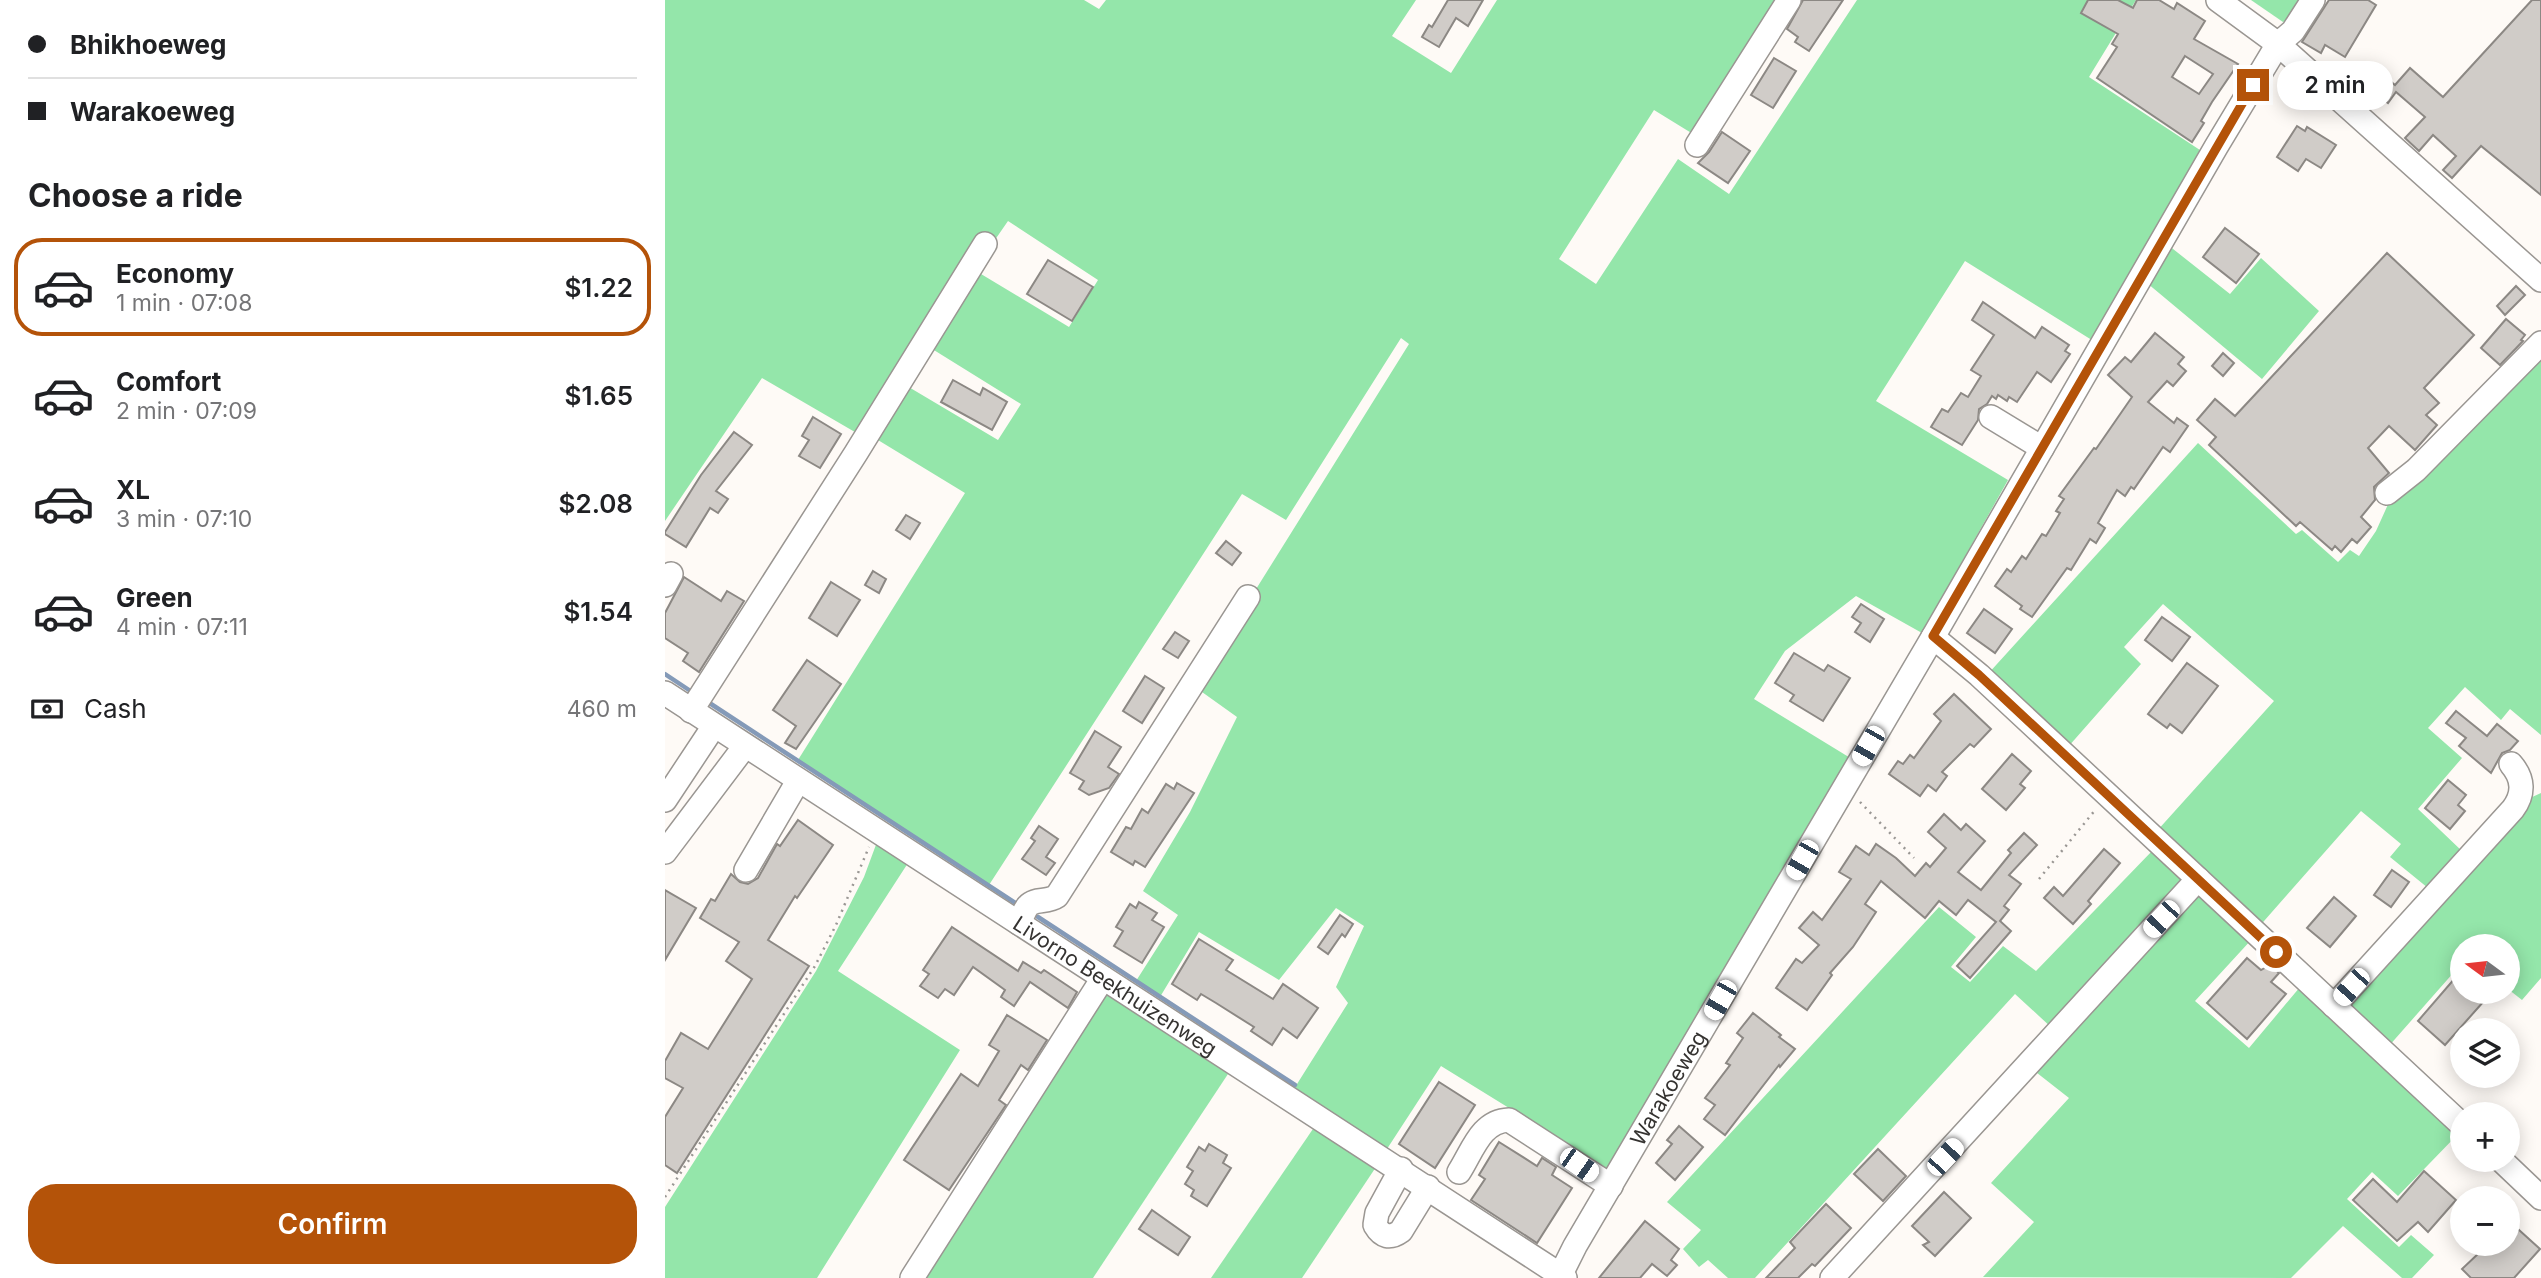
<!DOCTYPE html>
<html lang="en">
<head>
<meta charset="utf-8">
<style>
	body { margin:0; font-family:Inter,sans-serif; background:#f2f2f2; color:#202124; height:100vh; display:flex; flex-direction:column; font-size:26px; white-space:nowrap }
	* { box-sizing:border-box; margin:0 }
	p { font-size:23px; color:#757577 }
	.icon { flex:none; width:38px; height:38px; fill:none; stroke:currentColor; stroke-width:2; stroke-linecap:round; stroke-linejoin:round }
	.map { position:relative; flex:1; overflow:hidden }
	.drawer { display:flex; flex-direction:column; background:#fff; width:665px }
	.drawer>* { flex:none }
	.guide { display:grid; align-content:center; height:154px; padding:0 28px; background:#fff }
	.needle { width:46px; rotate:285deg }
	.tools { position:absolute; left:1785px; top:934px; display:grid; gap:14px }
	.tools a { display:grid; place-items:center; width:70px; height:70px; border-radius:50%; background:#fff; box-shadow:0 4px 18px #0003; font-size:35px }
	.end { position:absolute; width:32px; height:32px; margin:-16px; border:9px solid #b45309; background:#fff; box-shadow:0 0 0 4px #fff }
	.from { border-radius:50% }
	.bubble { position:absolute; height:49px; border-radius:24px; background:#fff; box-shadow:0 4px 18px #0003; font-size:23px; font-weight:600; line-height:49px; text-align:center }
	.car { position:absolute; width:21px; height:42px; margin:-21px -10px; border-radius:9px; box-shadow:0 0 5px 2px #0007; background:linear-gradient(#fff 24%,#345 0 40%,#fff 0 76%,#345 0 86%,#fff 0) }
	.guide b { display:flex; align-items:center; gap:24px; height:66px; font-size:26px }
	.guide b+b { border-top:2px solid #e0e0e0 }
	.guide i { width:18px; height:18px; background:#202124 }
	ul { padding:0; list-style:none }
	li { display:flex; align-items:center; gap:21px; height:98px; margin:0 14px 10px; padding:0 14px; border:4px solid transparent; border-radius:28px }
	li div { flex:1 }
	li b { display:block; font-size:26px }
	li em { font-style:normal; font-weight:600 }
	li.on { border-color:#b45309 }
	li>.icon { width:63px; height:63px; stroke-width:1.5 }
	h2 { padding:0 28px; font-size:32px; line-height:84px }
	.pay { display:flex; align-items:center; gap:18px; height:77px; padding:0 28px; font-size:26px }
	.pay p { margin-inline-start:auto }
	.button { display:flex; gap:14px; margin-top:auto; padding:14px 28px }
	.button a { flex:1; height:80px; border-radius:28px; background:#b45309; color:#fff; font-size:28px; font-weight:600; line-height:80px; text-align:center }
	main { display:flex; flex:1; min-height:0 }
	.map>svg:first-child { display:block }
	.green { fill:#94e6aa }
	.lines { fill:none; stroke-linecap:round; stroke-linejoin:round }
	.stream { stroke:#849ab8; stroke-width:4.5 }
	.building { fill:#d0ccc8; stroke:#8c8884; stroke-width:2; fill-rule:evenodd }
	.minor-casing { stroke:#9a9692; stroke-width:26 }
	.path { stroke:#9a9794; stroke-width:2.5; stroke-dasharray:2 5; stroke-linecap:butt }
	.minor { stroke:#fff; stroke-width:23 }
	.route { stroke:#b45309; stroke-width:9 }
	.labels { text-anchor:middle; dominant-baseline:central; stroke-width:5; stroke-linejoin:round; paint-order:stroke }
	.street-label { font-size:21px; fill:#353331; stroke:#fff }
</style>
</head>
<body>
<main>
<section class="drawer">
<div class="guide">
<b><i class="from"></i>Bhikhoeweg</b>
<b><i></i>Warakoeweg</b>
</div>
<h2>Choose a ride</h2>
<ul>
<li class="on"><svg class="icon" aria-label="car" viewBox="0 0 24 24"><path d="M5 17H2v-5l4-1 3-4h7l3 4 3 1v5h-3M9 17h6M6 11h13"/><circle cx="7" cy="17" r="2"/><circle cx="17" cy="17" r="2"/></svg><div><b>Economy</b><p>1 min · 07:08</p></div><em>$1.22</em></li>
<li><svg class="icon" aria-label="car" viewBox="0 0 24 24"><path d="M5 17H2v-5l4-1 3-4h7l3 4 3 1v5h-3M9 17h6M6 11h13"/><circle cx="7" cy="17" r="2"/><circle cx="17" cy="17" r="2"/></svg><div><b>Comfort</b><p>2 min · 07:09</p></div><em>$1.65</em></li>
<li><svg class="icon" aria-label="car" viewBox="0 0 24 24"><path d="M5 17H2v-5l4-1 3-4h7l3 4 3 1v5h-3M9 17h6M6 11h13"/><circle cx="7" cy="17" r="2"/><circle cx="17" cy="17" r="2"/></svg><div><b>XL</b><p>3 min · 07:10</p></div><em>$2.08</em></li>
<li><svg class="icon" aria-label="car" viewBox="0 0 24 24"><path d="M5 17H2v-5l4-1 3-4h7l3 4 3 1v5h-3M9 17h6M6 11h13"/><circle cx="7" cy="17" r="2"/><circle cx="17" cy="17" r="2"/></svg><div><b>Green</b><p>4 min · 07:11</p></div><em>$1.54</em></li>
</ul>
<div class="pay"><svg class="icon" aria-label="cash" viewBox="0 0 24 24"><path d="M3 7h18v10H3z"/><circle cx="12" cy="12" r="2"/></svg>Cash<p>460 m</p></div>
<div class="button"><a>Confirm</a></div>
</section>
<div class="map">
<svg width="1876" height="1278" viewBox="0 0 1876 1278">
	<rect width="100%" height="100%" fill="#fefaf6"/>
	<!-- green -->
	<g class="green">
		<polygon points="0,0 419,0 434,9 441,0 751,0 727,36 786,73 832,0 1115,0 1028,134 989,110 894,259 931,284 1013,159 1064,194 1192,0 1471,0 1424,77 1541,154 1430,342 1300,261 1211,401 1343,480 1257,633 1191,596 1120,651 1089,699 1187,759 946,1171 776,1066 720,1152 627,1092 683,1003 671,987 699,926 671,908 614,980 534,932 495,997 471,981 513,915 478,891 525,812 572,717 530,687 744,344 736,338 621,520 577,494 324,885 133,760 300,493 208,437 242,386 333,440 356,404 264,347 311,271 404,327 433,280 343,221 195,435 97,378 0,521"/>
		<polygon points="1586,0 1640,0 1630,17 1618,22"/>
		<polygon points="1503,245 1565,294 1596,258 1654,311 1597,379 1482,283"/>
		<polygon points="1876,352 1876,735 1845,709 1836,720 1800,687 1763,728 1797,758 1753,809 1798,852 1763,888 1725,857 1736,844 1696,811 1592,929 1491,832 1609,701 1498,604 1459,647 1476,664 1403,747 1322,675 1533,443 1631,534 1637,530 1673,562 1685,550 1694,556 1711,531 1725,500"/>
		<polygon points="1876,793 1876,978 1857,1000 1843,989 1843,947 1797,947 1797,963 1723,1047 1677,1007 1865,798"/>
		<polygon points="212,842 243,863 173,971 295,1050 152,1278 0,1278 0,1207 151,971 199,877"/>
		<polygon points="1488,850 1524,882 1387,1028 1350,994 1090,1278 1063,1278 1043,1260 1034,1267 1018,1249 1036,1230 1002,1202 1274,907 1311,937 1286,967 1305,982 1338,946 1371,971"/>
		<polygon points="1531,887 1587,939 1530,1001 1584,1048 1635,987 1794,1133 1733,1196 1707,1172 1682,1199 1734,1247 1746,1235 1769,1255 1747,1278 1737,1278 1678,1226 1626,1278 1318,1277 1369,1222 1326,1183 1404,1098 1367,1069"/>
		<polygon points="443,990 563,1074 428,1278 255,1278"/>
		<polygon points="650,1126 711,1167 637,1278 546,1278"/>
	</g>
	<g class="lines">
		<!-- stream -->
		<g class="stream">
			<polyline points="0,674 24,690"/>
			<polyline points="46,704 352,904"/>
			<polyline points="373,917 630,1085"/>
		</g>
	</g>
	<!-- building -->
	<g class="building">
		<polygon points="783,0 818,0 803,26 791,18 774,47 757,37 764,25 767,27"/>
		<polygon points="1138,0 1178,0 1144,51 1130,42 1133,37 1122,29"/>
		<path d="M1423,0H1453L1468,8L1472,0H1494L1509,9L1512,3L1540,21L1529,39L1573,64L1547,102L1536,121L1539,123L1527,142L1432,78L1452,47L1447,44L1453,34L1416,13ZM1520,56L1548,74L1534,94L1507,77Z"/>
		<polygon points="1664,0 1703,0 1711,5 1680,57 1660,45 1656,53 1637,42"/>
		<polygon points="1867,0 1876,0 1876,195 1816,146 1787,178 1778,170 1791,156 1768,135 1754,151 1740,138 1760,117 1731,92 1723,103 1707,91 1719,76 1730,85 1745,68 1778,97"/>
		<polygon points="1109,58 1131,71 1108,108 1086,95"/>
		<polygon points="1632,126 1640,131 1642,127 1671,145 1656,168 1641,159 1633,171 1612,157"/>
		<polygon points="1057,132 1085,151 1063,183 1033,163 1044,152"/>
		<polygon points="1560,228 1594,254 1571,283 1538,257"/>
		<polygon points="1722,253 1809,335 1759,388 1774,403 1761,415 1772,425 1750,450 1724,426 1703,448 1724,473 1709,487 1710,500 1696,517 1706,527 1692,543 1687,539 1676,552 1670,546 1667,550 1635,522 1631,526 1544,445 1551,437 1532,420 1550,399 1570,416"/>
		<polygon points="383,260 428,287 407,321 362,294"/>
		<polygon points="1851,286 1860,295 1840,315 1832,306"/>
		<polygon points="1318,302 1370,338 1377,327 1404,345 1400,351 1405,354 1386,382 1372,372 1352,402 1344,397 1342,401 1333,395 1331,399 1327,396 1322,404 1314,409 1313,420 1297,445 1266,427 1277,409 1283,412 1296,393 1303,397 1316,376 1306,370 1329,335 1307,320"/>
		<polygon points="1841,319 1860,335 1856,340 1858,341 1835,365 1816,348"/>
		<polygon points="1490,333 1519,357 1513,364 1521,371 1508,386 1502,381 1483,402 1509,423 1512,418 1523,426 1505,452 1498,447 1469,489 1466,487 1460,496 1452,490 1433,523 1440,528 1431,543 1425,539 1406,570 1402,568 1367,617 1355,609 1357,606 1330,586 1342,569 1346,572 1357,556 1361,559 1377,534 1381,536 1395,513 1391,511 1399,499 1394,496 1429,448 1431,449 1467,397 1443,375 1460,357 1466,362"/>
		<polygon points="1558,353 1569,363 1558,376 1547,366"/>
		<polygon points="288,380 315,395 318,388 342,402 327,430 276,402"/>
		<polygon points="148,417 176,434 155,468 134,456 144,440 137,436"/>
		<polygon points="69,432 87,445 51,491 63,499 53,513 45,508 21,547 0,534 0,532 36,475"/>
		<polygon points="241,515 255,523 245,539 231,530"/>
		<polygon points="561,541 576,553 567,565 551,553"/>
		<polygon points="208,571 221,579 214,593 200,585"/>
		<polygon points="19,577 56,601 62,591 79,601 34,672 18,661 23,653 0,638 0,613"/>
		<polygon points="166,582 195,600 172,636 144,618"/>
		<polygon points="1196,604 1219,619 1205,642 1190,632 1196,623 1187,617"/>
		<polygon points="1319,609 1347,629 1330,653 1302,633"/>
		<polygon points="1497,617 1525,637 1507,661 1480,640"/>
		<polygon points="510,632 524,641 513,658 498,649"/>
		<polygon points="1129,653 1159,671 1163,665 1185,678 1158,721 1125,701 1129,695 1110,683"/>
		<polygon points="142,660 176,684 131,749 120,743 131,726 108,710"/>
		<polygon points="1522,663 1553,686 1517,733 1505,724 1502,728 1483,714"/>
		<polygon points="480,676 499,688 477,723 458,711"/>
		<polygon points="1289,694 1326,729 1309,747 1305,744 1277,772 1282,776 1271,791 1263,785 1255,796 1224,774 1233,761 1238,764 1245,755 1249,758 1276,721 1269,714"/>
		<polygon points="1791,711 1822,736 1832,724 1853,741 1845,750 1837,753 1826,773 1794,746 1801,738 1781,723"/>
		<polygon points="430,731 456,747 443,767 454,774 444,788 424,795 414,789 419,781 405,773"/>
		<polygon points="1347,754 1366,771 1355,784 1360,788 1341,810 1317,789"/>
		<polygon points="1783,780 1801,795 1793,805 1800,811 1785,829 1760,808"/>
		<polygon points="512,783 529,793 480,867 470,861 468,865 446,852 461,827 466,829 477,809 483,813 501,784 509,789"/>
		<polygon points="1279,814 1296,830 1301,824 1320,841 1293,872 1316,890 1346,853 1343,850 1359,833 1372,845 1344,875 1356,884 1339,906 1344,910 1335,921 1346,931 1305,978 1292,966 1331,922 1303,900 1291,915 1274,901 1260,918 1216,881 1200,904 1211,912 1188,947 1165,973 1167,975 1142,1010 1111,988 1131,959 1137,963 1154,945 1134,928 1148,912 1157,920 1186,879 1174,872 1191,846 1204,855 1211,844 1231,858 1250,876 1261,863 1265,867 1281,848 1263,832"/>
		<polygon points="133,820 168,845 132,898 130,896 103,940 144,966 12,1173 0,1165 0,1117 18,1088 0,1078 0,1061 16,1033 43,1049 87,979 61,961 74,942 35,918 46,899 50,901 66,874 75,882 83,884 93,878 112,844 115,846"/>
		<polygon points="374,826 393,839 381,857 390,863 381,875 357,859 370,841 366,838"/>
		<polygon points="1439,849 1455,863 1423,901 1426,904 1408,924 1379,898 1389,887 1398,896"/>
		<polygon points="1727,870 1744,882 1726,907 1709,895"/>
		<polygon points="0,890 31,908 0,960"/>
		<polygon points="1669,897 1691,916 1665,947 1642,928"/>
		<polygon points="474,902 492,913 487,920 499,927 477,963 449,946 458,931 451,927 465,904 471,908"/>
		<polygon points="675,915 688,924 680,937 677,934 663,954 653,947"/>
		<polygon points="287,927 353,971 358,962 376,973 379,970 412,992 403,1008 365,982 349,1006 336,997 340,990 308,967 289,995 280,989 273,998 255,986 264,974 258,970"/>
		<polygon points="534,939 568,960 561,970 608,999 618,984 653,1008 632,1038 618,1028 607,1045 586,1031 589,1027 551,1003 536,994 532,1000 507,984"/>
		<polygon points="1582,958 1596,970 1605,965 1614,973 1606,982 1621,994 1582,1039 1542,1003"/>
		<polygon points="1797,970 1797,992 1809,992 1819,1001 1780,1045 1753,1021"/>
		<polygon points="1088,1013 1116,1035 1114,1037 1130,1049 1115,1067 1114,1065 1060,1135 1039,1119 1050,1105 1040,1098 1065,1065 1061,1063 1078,1038 1072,1033"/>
		<polygon points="342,1015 382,1040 363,1070 356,1065 334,1100 341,1105 284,1190 239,1160 296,1074 313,1086 334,1051 324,1045"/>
		<polygon points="774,1082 810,1105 770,1168 734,1144"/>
		<polygon points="1014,1126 1038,1147 1010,1180 991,1163 1007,1144 1002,1140"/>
		<polygon points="834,1142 872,1166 877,1158 891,1167 887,1175 907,1188 872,1243 806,1200 820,1179 814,1175"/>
		<polygon points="544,1144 562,1155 558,1163 566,1168 542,1206 526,1196 529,1190 520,1184 528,1171 522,1167 534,1147 540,1151"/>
		<polygon points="1213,1149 1241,1176 1218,1201 1189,1174"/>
		<polygon points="1759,1171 1791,1200 1763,1232 1753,1222 1732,1241 1688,1200 1708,1179 1732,1202"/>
		<polygon points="1279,1192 1306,1218 1270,1256 1258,1245 1264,1242 1247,1226"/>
		<polygon points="1161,1204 1186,1228 1150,1266 1147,1264 1133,1278 1101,1278 1130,1248 1125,1242"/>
		<polygon points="487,1210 525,1237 513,1255 474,1229"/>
		<polygon points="1843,1220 1875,1249 1849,1278 1806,1278 1797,1269 1815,1252 1806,1244 1843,1244"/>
		<polygon points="980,1221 1014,1249 1006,1260 1012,1265 1002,1276 987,1264 975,1278 934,1278"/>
	</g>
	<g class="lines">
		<!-- minor casing -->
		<g class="minor-casing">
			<g id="minor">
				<polyline points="1553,0 1613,44 1876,280"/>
				<polyline points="1032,145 1124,0"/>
				<polyline points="1326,417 1377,448"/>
				<polyline points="1722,493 1751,470 1876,343"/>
				<polyline points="0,585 6,574"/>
				<polyline points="1268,637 1314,675 1797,1125"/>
				<path id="s1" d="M0,693L900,1278"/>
				<polyline points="26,711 191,453 320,244"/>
				<polyline points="0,800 49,726"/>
				<polyline points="0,852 80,746"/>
				<polyline points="81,870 133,781"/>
				<path d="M354,923C357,918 359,910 363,906C370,898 382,903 392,896L583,597"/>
				<path d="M1669,1006L1848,809C1859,794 1859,779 1846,764"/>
				<polyline points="1836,1160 1876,1198"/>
				<path d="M736,1169L712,1213L710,1225C717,1237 725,1239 736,1231L763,1187"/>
				<path d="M794,1172C808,1150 816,1121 844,1120L946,1186"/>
				<polyline points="247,1278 438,978"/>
				<path id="s2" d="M894,1278L910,1246L1268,637L1551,147L1613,44L1628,31L1648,0"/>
				<polyline points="1167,1278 1533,879"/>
			</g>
		</g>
		<!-- path -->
		<g class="path">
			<polyline points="1195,802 1249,858"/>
			<polyline points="1374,879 1431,809"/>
			<polyline points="0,1197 150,966 171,925 204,847"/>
		</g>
		<!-- minor -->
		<use href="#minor" class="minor"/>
	</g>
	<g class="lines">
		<!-- route -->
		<polyline class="route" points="1588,85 1268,636 1314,675 1611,952"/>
	</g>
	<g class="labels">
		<!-- street labels -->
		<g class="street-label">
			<text stroke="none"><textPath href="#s1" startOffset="537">Livorno Beekhuizenweg</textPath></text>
			<text stroke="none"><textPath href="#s2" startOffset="219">Warakoeweg</textPath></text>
		</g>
	</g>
</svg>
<div class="tools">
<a><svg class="needle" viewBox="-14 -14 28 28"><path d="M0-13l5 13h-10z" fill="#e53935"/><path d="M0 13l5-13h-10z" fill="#757577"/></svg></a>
<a><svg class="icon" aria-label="layers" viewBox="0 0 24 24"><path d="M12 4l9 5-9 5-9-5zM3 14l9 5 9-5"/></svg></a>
<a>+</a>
<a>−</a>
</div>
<i class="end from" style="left:1611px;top:952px"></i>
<i class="end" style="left:1588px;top:85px"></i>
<div class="bubble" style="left:1612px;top:61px;width:116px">2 min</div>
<i class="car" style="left:1203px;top:746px;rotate:210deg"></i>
<i class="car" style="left:1137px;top:860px;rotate:210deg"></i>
<i class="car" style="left:1496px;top:919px;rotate:223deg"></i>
<i class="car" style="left:1686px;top:987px;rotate:222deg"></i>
<i class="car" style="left:1055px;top:1000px;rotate:210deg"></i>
<i class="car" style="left:1280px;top:1157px;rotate:43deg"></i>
<i class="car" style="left:914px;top:1165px;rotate:125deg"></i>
</div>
</main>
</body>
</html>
